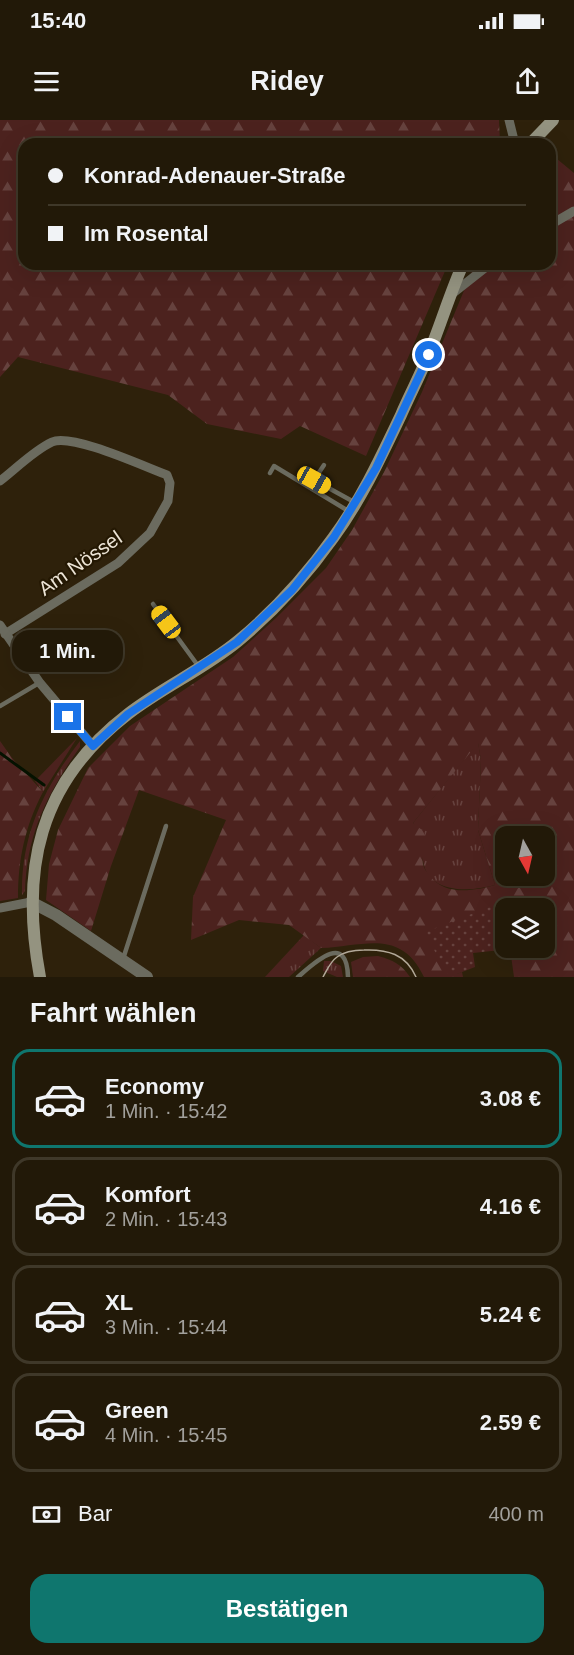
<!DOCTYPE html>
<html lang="de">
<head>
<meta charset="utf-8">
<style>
	body { margin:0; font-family:Helvetica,sans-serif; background:#2e2616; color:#f1f3f6; height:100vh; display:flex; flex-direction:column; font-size:22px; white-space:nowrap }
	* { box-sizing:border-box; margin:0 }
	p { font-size:20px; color:#a2a09c }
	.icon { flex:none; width:33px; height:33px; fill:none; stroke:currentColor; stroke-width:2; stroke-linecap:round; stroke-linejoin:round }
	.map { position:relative; height:857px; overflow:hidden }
	.side { display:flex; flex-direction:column; background:#221908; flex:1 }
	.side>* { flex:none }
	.top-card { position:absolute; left:18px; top:18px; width:538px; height:132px; border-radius:18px; box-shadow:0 6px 24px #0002,0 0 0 2px #3f3829; display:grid; align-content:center; height:132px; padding:0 30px; background:#221908 }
	.needle { width:39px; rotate:172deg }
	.tools { position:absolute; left:495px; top:706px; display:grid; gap:12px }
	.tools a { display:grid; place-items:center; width:60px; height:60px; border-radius:12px; background:#221908; box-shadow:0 6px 24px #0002,0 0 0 2px #3f3829; font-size:30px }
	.end { position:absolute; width:27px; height:27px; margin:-14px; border:8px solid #1a73e8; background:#fff; box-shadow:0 0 0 3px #fff }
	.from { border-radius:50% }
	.bubble { position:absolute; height:42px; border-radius:18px; background:#221908; box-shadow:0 6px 24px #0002,0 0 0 2px #3f3829; font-size:20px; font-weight:800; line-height:42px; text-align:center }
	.car { position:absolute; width:18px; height:36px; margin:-18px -9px; border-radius:8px; box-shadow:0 0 4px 2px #0007; background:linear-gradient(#f5c518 24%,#345 0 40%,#f5c518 0 76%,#345 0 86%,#f5c518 0) }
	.top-card b { display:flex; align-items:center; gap:21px; height:57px; font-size:22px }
	.top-card b+b { border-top:2px solid #3f3829 }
	.top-card i { width:15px; height:15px; background:#f1f3f6 }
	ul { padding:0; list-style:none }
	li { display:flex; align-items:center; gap:18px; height:99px; margin:0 12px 9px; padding:0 18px; border:3px solid #3f3829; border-radius:18px }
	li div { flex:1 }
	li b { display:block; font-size:22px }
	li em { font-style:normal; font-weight:800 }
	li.active { border-color:#0f766e }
	li>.icon { width:54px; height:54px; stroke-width:1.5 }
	h2 { padding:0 30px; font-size:27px; line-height:72px }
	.pay { display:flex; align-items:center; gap:15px; height:66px; padding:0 30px; font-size:22px }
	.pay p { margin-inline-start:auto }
	.cta { display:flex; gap:12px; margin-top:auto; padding:12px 30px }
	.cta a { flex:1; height:69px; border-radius:18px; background:#0f766e; color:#fff; font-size:24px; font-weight:800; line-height:69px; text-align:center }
	.status { display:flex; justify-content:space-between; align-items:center; height:42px; padding:0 30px; background:#221908; direction:ltr }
	.status svg { height:16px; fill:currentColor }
	header { display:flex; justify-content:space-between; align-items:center; height:78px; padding:0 30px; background:#221908; font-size:27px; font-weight:800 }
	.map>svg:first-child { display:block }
	.grass { fill:url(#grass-tufts) }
	.forest { fill:url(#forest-firs); fill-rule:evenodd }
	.park { fill:url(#park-dots) }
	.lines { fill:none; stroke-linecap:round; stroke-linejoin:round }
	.stream { stroke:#051200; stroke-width:3 }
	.service { stroke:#6b6b5f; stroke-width:4.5 }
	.minor { stroke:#6b6b5f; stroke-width:9 }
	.tertiary { stroke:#6b6b5f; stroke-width:12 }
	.secondary { stroke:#949380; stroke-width:12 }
	.tram { stroke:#b2a898; stroke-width:1.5 }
	.route { stroke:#1a73e8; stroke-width:8 }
	.labels { text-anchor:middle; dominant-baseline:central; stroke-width:4.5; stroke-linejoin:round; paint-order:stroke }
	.street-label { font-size:20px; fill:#ede5d7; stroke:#241803 }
</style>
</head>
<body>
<div class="status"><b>15:40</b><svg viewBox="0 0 49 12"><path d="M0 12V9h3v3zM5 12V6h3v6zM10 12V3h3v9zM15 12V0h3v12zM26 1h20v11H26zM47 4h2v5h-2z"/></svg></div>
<header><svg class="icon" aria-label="menu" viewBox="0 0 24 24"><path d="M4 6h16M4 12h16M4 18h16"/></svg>Ridey<svg class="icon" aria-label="share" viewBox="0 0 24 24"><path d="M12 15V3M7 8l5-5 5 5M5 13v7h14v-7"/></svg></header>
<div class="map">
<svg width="574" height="857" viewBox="0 0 574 857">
	<defs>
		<pattern id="grass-tufts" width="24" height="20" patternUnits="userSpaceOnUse" patternTransform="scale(1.5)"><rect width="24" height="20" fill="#4c221e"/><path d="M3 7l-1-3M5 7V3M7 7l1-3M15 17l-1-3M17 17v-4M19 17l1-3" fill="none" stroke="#66423e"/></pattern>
		<pattern id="forest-firs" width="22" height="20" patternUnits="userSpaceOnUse" patternTransform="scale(1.5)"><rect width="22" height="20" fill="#4c221e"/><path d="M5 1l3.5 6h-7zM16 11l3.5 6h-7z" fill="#66423e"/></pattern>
		<pattern id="park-dots" width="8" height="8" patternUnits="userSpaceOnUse" patternTransform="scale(1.5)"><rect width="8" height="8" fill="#4c221e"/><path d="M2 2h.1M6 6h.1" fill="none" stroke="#66423e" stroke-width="1.8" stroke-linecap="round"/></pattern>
	</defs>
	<rect width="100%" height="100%" fill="#2e210b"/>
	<!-- grass -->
	<g class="grass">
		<polygon points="77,618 43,672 35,661"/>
		<path d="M80,621V627C47,674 27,713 25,771L22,775C21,714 44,668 80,621Z"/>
		<path d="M478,622L481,640L478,710L495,765C459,775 412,770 425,720L413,703Z"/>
		<polygon points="304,815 321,828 289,857 265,857"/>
		<polygon points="324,841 331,841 341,846 343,857 337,857 323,851"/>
	</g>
	<!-- forest -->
	<g class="forest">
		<polygon points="0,0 499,0 500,24 24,24 24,144 448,144 366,336 300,306 281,319 207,304 168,275 18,237 0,257"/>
		<path d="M551,34L574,53V857H514L510,828H544V789H506L505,807L500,783L457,854L462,852L463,857H424C401,808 364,826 321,828L289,805L239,800L191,820L193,777L226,700L139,670L111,746L91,811L46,780L49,744L58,710L88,648L130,606L233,537L276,498L326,448L352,410L384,352L422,272L475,144H550ZM478,623L481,640L478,710L495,765C474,771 445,776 430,756C427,752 424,749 423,744C421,734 429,721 424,712C422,709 416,706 413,703ZM506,717H544V756H506Z"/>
		<path d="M0,621L12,638L43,672C25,706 18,739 18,778L0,781Z"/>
		<path d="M378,836C393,840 401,844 410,857H353L351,842L363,837Z"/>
	</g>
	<!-- park -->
	<polygon class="park" points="500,783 505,807 506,828 510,829 473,833 475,847 457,854 446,853 425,812"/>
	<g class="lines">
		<!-- stream -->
		<polyline class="stream" points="0,633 44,665"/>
		<!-- service -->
		<g class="service">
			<polyline points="324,345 314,360 354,382"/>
			<polyline points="270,353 274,346 350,392"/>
			<polyline points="153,484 199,547"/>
			<polyline points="0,586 39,563"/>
			<polyline points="123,839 166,706"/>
			<path d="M298,857C314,843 347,811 348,857"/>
		</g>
		<!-- minor -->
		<g class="minor">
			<polyline points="509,0 515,24"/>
			<polyline points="550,105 574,91"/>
			<polyline points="452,174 490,144"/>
			<path d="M0,361C17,348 33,331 52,322C72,313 145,347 167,355L170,363L168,381L150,413L118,443L5,514"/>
			<polyline points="0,505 40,563 93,626"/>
			<polyline points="0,788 31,782"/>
		</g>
		<!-- tertiary -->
		<polyline class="tertiary" points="31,782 56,795 147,857"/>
		<!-- secondary -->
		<g class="secondary">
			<polyline points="530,24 553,0"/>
			<path d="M40,857C20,750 38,663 128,594C163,567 204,549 238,521C274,491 306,456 333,418C361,380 381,337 401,295C410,274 421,254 429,233C441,204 450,173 463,144"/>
		</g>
		<!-- tram -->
		<path class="tram" d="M323,857C327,850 330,842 337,837C345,831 355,830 364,830C387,829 406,834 416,857"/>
	</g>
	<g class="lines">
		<!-- route -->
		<polyline class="route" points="68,597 93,626 128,594 237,522 292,470 334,417 376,348 429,235"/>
	</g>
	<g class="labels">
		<!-- street labels -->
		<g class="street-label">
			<text transform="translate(80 443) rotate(-35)">Am Nössel</text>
		</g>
	</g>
</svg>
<div class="tools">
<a><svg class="needle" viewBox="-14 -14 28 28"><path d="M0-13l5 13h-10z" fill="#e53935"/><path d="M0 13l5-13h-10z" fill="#a2a09c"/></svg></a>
<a><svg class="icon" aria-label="layers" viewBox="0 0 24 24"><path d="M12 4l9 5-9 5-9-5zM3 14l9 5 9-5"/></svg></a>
</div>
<i class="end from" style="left:429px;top:235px"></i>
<i class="end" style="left:68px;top:597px"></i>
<div class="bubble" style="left:12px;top:510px;width:111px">1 Min.</div>
<i class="car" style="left:314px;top:360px;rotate:119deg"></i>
<i class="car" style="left:166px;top:502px;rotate:323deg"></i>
<div class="top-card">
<b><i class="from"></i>Konrad-Adenauer-Straße</b>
<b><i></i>Im Rosental</b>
</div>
</div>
<section class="side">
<h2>Fahrt wählen</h2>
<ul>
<li class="active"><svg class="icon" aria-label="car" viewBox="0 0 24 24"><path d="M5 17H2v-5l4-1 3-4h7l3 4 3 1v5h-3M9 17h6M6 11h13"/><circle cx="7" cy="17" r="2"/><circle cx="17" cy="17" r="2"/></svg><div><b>Economy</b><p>1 Min. · 15:42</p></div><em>3.08 €</em></li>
<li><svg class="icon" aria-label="car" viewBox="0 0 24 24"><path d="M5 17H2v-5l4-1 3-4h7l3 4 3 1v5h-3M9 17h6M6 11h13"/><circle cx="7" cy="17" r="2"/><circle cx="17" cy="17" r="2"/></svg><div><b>Komfort</b><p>2 Min. · 15:43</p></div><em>4.16 €</em></li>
<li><svg class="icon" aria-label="car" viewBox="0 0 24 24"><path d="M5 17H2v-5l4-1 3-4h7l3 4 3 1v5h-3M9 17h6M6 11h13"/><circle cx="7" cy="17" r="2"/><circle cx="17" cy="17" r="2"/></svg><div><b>XL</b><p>3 Min. · 15:44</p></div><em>5.24 €</em></li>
<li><svg class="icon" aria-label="car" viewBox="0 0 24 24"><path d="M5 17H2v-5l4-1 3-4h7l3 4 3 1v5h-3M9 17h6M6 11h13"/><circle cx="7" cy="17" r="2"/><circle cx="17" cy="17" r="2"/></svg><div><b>Green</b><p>4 Min. · 15:45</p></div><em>2.59 €</em></li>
</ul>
<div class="pay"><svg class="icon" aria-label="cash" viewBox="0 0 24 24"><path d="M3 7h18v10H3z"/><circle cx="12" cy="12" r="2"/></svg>Bar<p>400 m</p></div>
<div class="cta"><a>Bestätigen</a></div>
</section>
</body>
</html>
